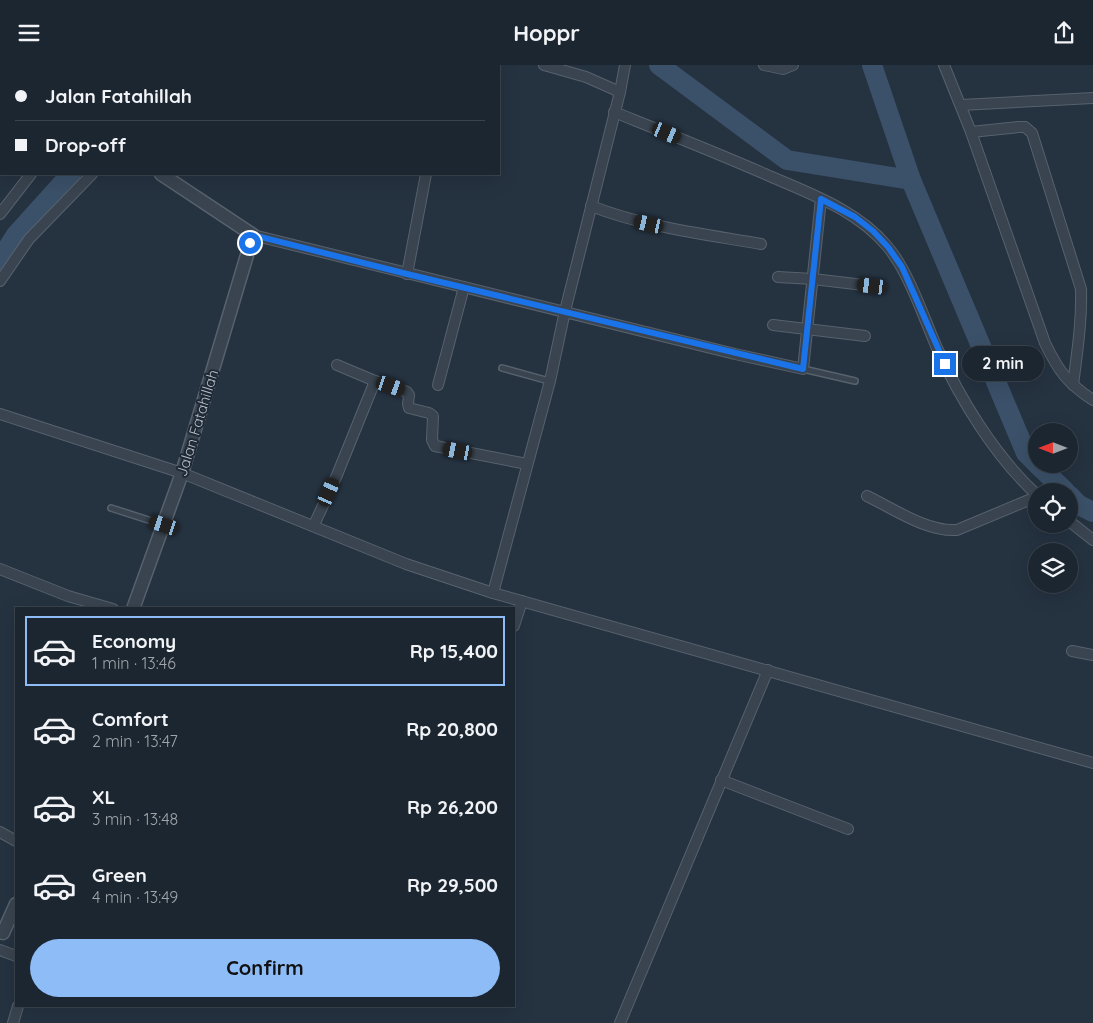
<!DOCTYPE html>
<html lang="en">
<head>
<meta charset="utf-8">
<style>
	body { margin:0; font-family:Quicksand,sans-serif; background:#252e38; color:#f1f3f6; height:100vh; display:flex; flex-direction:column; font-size:19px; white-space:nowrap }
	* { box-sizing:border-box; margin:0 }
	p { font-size:16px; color:#a0a5ab }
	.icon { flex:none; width:28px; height:28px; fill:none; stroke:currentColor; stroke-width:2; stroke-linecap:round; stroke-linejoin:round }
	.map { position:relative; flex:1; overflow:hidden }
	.panel { position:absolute; left:15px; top:542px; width:500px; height:400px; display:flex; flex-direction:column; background:#1c2630; border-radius:0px; box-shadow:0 5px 20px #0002,0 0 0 1px #3a434c }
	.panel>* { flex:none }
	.guide { position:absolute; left:0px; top:0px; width:500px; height:110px; box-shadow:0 5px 20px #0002,0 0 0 1px #3a434c; display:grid; align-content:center; height:110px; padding:0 15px; background:#1c2630 }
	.needle { width:32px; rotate:270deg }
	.tools { position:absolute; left:1028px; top:358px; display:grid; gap:10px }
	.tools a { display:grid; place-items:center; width:50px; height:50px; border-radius:50%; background:#1c2630; box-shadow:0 5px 20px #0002,0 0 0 1px #3a434c; font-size:25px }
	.end { position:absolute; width:22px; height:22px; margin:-11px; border:6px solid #1a73e8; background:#fff; box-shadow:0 0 0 2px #fff }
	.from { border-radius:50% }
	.bubble { position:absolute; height:35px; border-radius:18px; background:#1c2630; box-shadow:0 5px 20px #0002,0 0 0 1px #3a434c; font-size:16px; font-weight:700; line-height:35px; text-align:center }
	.car { position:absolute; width:15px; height:30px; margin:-15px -8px; border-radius:6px; box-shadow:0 0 4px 1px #0007; background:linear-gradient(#222 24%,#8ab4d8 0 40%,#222 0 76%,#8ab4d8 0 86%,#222 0) }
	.guide b { display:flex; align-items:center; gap:18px; height:48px; font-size:19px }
	.guide b+b { border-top:1px solid #3a434c }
	.guide i { width:12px; height:12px; background:#f1f3f6 }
	ul { padding:9px 0 0; list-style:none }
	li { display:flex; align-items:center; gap:15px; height:70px; margin:0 10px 8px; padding:0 5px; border:2px solid transparent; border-radius:0px }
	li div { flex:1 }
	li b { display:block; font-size:19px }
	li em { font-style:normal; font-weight:700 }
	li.current { border-color:#8ebcf7 }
	li>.icon { width:45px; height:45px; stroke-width:1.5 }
	.cta { display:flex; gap:10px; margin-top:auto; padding:10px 15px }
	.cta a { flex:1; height:58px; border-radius:30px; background:#8ebcf7; color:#111; font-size:20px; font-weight:700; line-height:58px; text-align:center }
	header { display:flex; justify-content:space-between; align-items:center; height:65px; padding:0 15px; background:#1c2630; font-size:22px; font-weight:700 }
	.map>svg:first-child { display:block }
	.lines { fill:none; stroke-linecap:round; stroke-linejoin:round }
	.river { stroke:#3b5169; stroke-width:20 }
	.service-casing { stroke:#57626d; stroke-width:8 }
	.minor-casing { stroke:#57626d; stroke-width:12 }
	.tertiary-casing { stroke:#57626d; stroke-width:15 }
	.service { stroke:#394450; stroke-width:5 }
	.minor { stroke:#394450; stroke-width:10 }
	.tertiary { stroke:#394450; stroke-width:12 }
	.route { stroke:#1a73e8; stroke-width:6 }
	.labels { text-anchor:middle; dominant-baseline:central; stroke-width:4; stroke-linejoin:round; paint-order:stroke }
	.street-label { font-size:15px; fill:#b6bfca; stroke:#1e2935 }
</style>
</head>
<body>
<header><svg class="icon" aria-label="menu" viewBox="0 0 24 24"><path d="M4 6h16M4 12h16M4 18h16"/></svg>Hoppr<svg class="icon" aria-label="share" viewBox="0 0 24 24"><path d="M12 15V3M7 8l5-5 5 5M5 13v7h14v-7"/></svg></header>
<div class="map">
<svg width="1093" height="958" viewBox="0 0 1093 958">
	<rect width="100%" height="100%" fill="#253240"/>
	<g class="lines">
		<!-- river -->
		<g class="river">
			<polyline points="659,0 787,95 911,115"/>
			<polyline points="872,0 911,115 1026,388 1036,398"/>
			<polyline points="195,1 197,0"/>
			<polyline points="0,195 16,170 71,109"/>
			<polyline points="1037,399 1065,426"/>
			<polyline points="1069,430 1079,440 1093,447"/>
		</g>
		<!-- service casing -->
		<g class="service-casing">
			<g id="service">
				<polyline points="502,303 549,316"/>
				<polyline points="803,304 855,316"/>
				<polyline points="111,443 164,460"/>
			</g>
		</g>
		<!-- minor casing -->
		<g class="minor-casing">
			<g id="minor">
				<polyline points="544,0 586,12 620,27"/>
				<polyline points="764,0 783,4 793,0"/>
				<path d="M944,0L971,67L1045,278C1058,305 1067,318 1093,335"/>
				<polyline points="114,1 115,0"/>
				<polyline points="258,1 270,0"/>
				<polyline points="280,1 280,0"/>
				<polyline points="331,1 331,0"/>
				<polyline points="440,1 440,0"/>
				<polyline points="961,40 1093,33"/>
				<path d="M614,47C664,67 715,87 765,109C808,128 856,144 887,181C909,207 923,251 937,283C960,334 995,391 1036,429"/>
				<path d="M971,67L1019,62H1025L1032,68L1081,224C1082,257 1077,288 1073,320"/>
				<path d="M591,141C645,162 704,169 761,179"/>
				<polyline points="0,149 31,109"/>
				<polyline points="253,170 735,289 803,304 821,134"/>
				<polyline points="407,209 426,109"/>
				<polyline points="778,212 813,214 872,221"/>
				<polyline points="0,216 29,174 92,109"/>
				<polyline points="773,260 865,271"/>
				<polyline points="337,300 375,316"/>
				<polyline points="438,320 464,222"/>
				<polyline points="0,349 182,408 406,499 493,528 1093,698"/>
				<path d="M867,431C894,444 927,467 957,465L1036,432"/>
				<polyline points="1069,456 1093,475"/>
				<polyline points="314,460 337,410 375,316 407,327 409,330 408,339 409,343 429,348 433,351 432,375 435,381 527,399"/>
				<polyline points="0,504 68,531 113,544"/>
				<polyline points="493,528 550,316 565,246 620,27 625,0"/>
				<polyline points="514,561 522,536"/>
				<polyline points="1072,586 1093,590"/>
				<polyline points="721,715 848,764"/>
				<polyline points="0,767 16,776"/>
				<polyline points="0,885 16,891"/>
				<polyline points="13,958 18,941"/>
				<polyline points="620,958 768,605"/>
			</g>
		</g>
		<!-- tertiary casing -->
		<g class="tertiary-casing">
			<g id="tertiary">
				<polyline points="0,36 1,37"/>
				<polyline points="133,544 182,408 253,170 161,109"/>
				<polyline points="0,867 3,868 16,839"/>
			</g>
		</g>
		<!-- service -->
		<use href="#service" class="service"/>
		<!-- minor -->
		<use href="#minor" class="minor"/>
		<!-- tertiary -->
		<use href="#tertiary" class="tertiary"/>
	</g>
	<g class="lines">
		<!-- route -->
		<polyline class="route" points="250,178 253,170 407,209 803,304 821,134 855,152 873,166 888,182 902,202 945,299"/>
	</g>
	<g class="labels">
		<!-- street labels -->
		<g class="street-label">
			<text transform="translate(197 358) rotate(-73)">Jalan Fatahillah</text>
		</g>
	</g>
</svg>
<div class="tools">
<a><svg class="needle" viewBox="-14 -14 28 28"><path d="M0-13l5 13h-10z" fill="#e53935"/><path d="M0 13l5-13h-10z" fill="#a0a5ab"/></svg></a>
<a><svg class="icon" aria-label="locate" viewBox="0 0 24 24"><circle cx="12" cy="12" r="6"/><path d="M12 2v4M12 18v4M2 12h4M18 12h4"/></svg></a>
<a><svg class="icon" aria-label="layers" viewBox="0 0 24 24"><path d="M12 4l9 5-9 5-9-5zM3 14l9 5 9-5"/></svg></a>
</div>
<i class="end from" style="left:250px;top:178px"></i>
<i class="end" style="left:945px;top:299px"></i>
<div class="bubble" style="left:962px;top:281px;width:82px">2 min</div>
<i class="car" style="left:667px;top:68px;rotate:113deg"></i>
<i class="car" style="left:649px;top:159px;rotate:283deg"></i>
<i class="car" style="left:872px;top:221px;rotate:277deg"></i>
<i class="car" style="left:391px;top:321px;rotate:109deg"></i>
<i class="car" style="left:458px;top:386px;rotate:281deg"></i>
<i class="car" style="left:329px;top:427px;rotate:24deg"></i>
<i class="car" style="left:164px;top:460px;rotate:288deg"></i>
<div class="guide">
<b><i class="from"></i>Jalan Fatahillah</b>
<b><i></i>Drop-off</b>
</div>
<section class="panel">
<ul>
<li class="current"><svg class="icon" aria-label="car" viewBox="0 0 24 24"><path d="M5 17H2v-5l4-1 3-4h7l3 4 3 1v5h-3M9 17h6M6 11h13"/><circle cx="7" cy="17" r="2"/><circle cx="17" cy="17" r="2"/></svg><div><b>Economy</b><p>1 min · 13:46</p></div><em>Rp 15,400</em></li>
<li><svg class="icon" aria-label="car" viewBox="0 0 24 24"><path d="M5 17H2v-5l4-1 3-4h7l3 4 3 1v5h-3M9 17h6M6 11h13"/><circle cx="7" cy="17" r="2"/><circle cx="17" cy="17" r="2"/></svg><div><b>Comfort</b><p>2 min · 13:47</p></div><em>Rp 20,800</em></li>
<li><svg class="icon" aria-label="car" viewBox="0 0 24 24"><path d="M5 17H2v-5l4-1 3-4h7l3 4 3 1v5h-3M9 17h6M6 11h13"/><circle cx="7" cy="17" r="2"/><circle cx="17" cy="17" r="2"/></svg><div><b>XL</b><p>3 min · 13:48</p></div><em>Rp 26,200</em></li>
<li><svg class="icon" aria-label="car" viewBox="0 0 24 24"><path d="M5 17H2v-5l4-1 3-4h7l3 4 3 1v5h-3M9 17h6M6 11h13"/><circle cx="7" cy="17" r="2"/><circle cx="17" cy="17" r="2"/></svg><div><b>Green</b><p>4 min · 13:49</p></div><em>Rp 29,500</em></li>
</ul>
<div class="cta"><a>Confirm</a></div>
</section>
</div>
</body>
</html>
